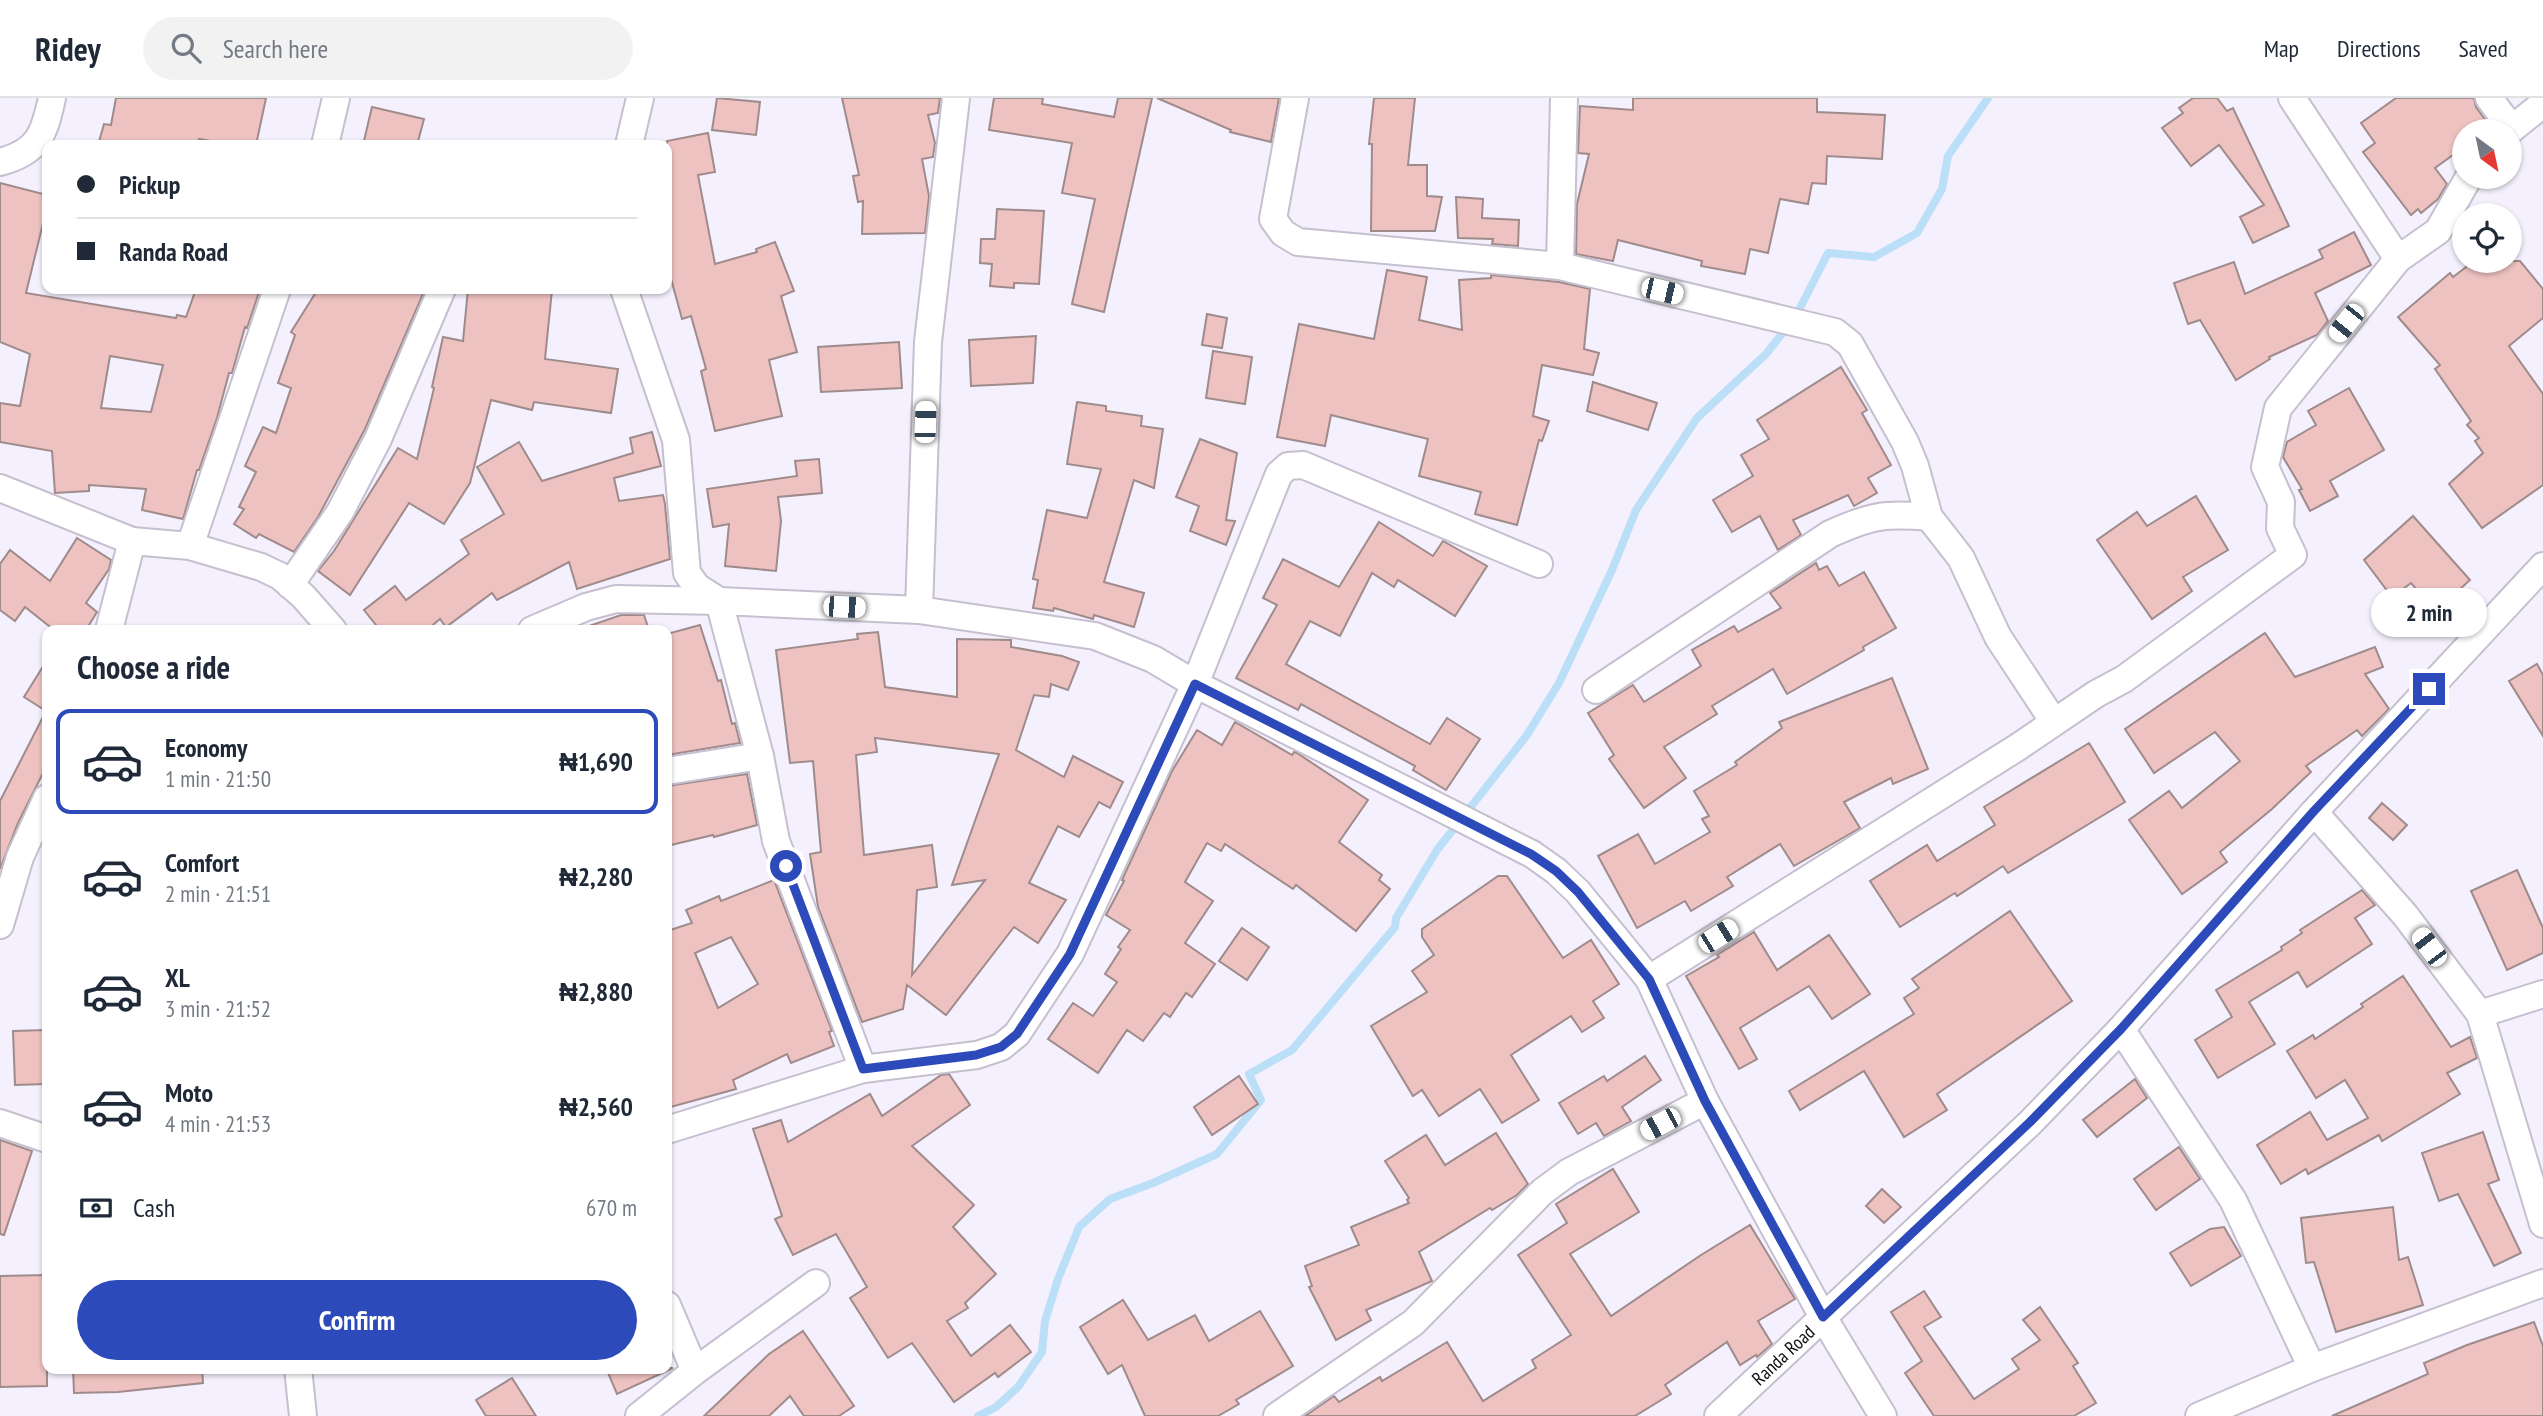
<!DOCTYPE html>
<html lang="en">
<head>
<meta charset="utf-8">
<style>
	body { margin:0; font-family:"PT Sans Narrow",sans-serif; background:#f2f2f3; color:#1f2937; height:100vh; display:flex; flex-direction:column; font-size:26px; white-space:nowrap }
	* { box-sizing:border-box; margin:0 }
	p { font-size:23px; color:#747a83 }
	.icon { flex:none; width:38px; height:38px; fill:none; stroke:currentColor; stroke-width:2; stroke-linecap:round; stroke-linejoin:round }
	.map { position:relative; flex:1; overflow:hidden }
	.side { position:absolute; left:42px; top:527px; width:630px; height:749px; display:flex; flex-direction:column; background:#fff; border-radius:14px; box-shadow:0 2px 5px #0004 }
	.side>* { flex:none }
	.guide { position:absolute; left:42px; top:42px; width:630px; height:154px; border-radius:14px; box-shadow:0 2px 5px #0004; display:grid; align-content:center; height:154px; padding:0 35px; background:#fff }
	.needle { width:46px; rotate:147deg }
	.controls { position:absolute; left:2452px; top:21px; display:grid; gap:14px }
	.controls a { display:grid; place-items:center; width:70px; height:70px; border-radius:50%; background:#fff; box-shadow:0 2px 5px #0004; font-size:35px }
	.end { position:absolute; width:32px; height:32px; margin:-16px; border:9px solid #2d4aba; background:#fff; box-shadow:0 0 0 4px #fff }
	.from { border-radius:50% }
	.bubble { position:absolute; height:49px; border-radius:24px; background:#fff; box-shadow:0 2px 5px #0004; font-size:23px; font-weight:600; line-height:49px; text-align:center }
	.car { position:absolute; width:21px; height:42px; margin:-21px -10px; border-radius:9px; box-shadow:0 0 5px 2px #0007; background:linear-gradient(#fff 24%,#345 0 40%,#fff 0 76%,#345 0 86%,#fff 0) }
	.guide b { display:flex; align-items:center; gap:24px; height:66px; font-size:26px }
	.guide b+b { border-top:2px solid #e0e1e3 }
	.guide i { width:18px; height:18px; background:#1f2937 }
	ul { padding:0; list-style:none }
	li { display:flex; align-items:center; gap:21px; height:105px; margin:0 14px 10px; padding:0 21px; border:4px solid transparent; border-radius:14px }
	li div { flex:1 }
	li b { display:block; font-size:26px }
	li em { font-style:normal; font-weight:600 }
	li.active { border-color:#2d4aba }
	li>.icon { width:63px; height:63px; stroke-width:1.5 }
	h2 { padding:0 35px; font-size:32px; line-height:84px }
	.pay { display:flex; align-items:center; gap:18px; height:77px; padding:0 35px; font-size:26px }
	.pay p { margin-inline-start:auto }
	.action { display:flex; gap:14px; margin-top:auto; padding:14px 35px }
	.action a { flex:1; height:80px; border-radius:42px; background:#2d4aba; color:#fff; font-size:28px; font-weight:600; line-height:80px; text-align:center }
	header { display:flex; align-items:center; gap:42px; box-sizing:border-box; height:98px; padding:0 35px; background:#fff; border-bottom:2px solid #e0e1e3 }
	header strong { font-size:33px }
	nav { display:flex; gap:38px; margin-inline-start:auto; font-size:24px }
	.search { width:490px; height:63px; background:#f2f2f3; display:flex; align-items:center; gap:18px; box-sizing:border-box; padding:0 24px; border-radius:38px; color:#747a83; font-size:26px }
	.map>svg:first-child { display:block }
	.lines { fill:none; stroke-linecap:round; stroke-linejoin:round }
	.stream { stroke:#bcdff8; stroke-width:8 }
	.building { fill:#edc2c0; stroke:#9f8b8b; stroke-width:2; fill-rule:evenodd }
	.minor-casing { stroke:#c6bfcf; stroke-width:30 }
	.minor { stroke:#fff; stroke-width:26 }
	.route { stroke:#2d4aba; stroke-width:9 }
	.labels { text-anchor:middle; dominant-baseline:central; stroke-width:6; stroke-linejoin:round; paint-order:stroke }
	.street-label { font-size:19px; fill:#0e0b11; stroke:#fff }
</style>
</head>
<body>
<header>
<strong>Ridey</strong>
<div class="search"><svg class="icon" aria-label="search" viewBox="0 0 24 24"><circle cx="10" cy="10" r="6"/><path d="M15 15l6 6"/></svg>Search here</div>
<nav><a>Map</a><a>Directions</a><a>Saved</a></nav>
</header>
<div class="map">
<svg width="2543" height="1318" viewBox="0 0 2543 1318">
	<rect width="100%" height="100%" fill="#f5f0fe"/>
	<g class="lines">
		<!-- stream -->
		<polyline class="stream" points="978,1318 996,1309 1018,1289 1042,1254 1045,1223 1058,1181 1079,1129 1110,1101 1153,1085 1217,1056 1261,1002 1249,976 1292,952 1395,829 1396,820 1437,752 1527,637 1559,585 1612,472 1636,412 1697,320 1766,256 1796,218 1828,155 1874,159 1917,135 1942,91 1948,58 1988,0"/>
	</g>
	<!-- building -->
	<g class="building">
		<polygon points="116,0 266,0 256,47 233,47 199,41 197,47 98,47 104,26 111,27"/>
		<polygon points="717,0 760,4 756,37 712,32"/>
		<polygon points="842,0 940,0 938,15 928,17 935,45 933,59 922,61 929,98 925,135 862,136 863,103 858,104 853,78 859,77"/>
		<polygon points="994,0 1043,0 1042,6 1114,19 1118,0 1152,0 1104,214 1072,206 1095,101 1062,95 1072,45 989,32"/>
		<polygon points="1157,0 1279,0 1271,44 1230,34 1231,32"/>
		<polygon points="1374,0 1415,0 1408,67 1427,67 1427,98 1442,99 1435,133 1371,133 1372,46 1369,46"/>
		<polygon points="1633,0 1817,0 1817,14 1885,17 1882,61 1827,58 1826,86 1812,85 1808,106 1780,101 1768,155 1750,151 1745,176 1701,168 1702,163 1618,142 1613,163 1576,156 1577,106 1589,56 1578,55 1580,8 1633,12"/>
		<polygon points="2193,0 2217,0 2227,13 2233,10 2289,128 2253,145 2240,119 2264,107 2219,47 2191,68 2162,30 2183,15 2179,10"/>
		<polygon points="2396,0 2474,0 2476,9 2491,30 2486,33 2464,33 2464,49 2435,70 2447,86 2438,101 2421,115 2418,111 2411,117 2363,54 2375,45 2361,25"/>
		<polygon points="372,9 424,21 417,47 363,47"/>
		<polygon points="708,35 715,74 698,77 715,166 757,154 756,151 775,144 794,193 781,198 797,254 769,262 782,318 715,333 701,273 706,271 691,218 682,221 667,166 667,43"/>
		<path d="M0,85L47,97V109L26,195L176,220L177,217L186,219L196,191H260L247,230L245,229L232,275H229L217,320L199,372H197L183,421L142,412L146,391L89,387V393L55,395L52,353L0,344V305L20,308L30,256L0,244ZM110,258L163,267L151,314L101,310Z"/>
		<polygon points="1456,99 1483,101 1482,120 1519,122 1518,148 1492,146 1493,141 1458,140"/>
		<polygon points="997,111 1044,113 1039,186 1014,185 1014,190 990,188 992,166 980,165 981,141 995,141"/>
		<polygon points="2354,134 2371,167 2315,195 2328,223 2317,237 2269,259 2270,261 2236,282 2200,222 2188,226 2174,185 2234,164 2245,196 2323,160 2319,152"/>
		<polygon points="2474,163 2520,163 2543,191 2543,220 2509,248 2543,296 2543,387 2482,430 2449,386 2483,355 2475,343 2479,340 2467,327 2471,323 2435,271 2440,267 2398,219 2450,175 2453,179"/>
		<polygon points="1387,172 1427,179 1419,222 1462,232 1459,182 1491,180 1491,177 1559,184 1590,191 1584,251 1599,255 1593,277 1542,267 1533,318 1549,323 1542,343 1539,342 1517,427 1475,416 1481,394 1419,378 1428,341 1331,317 1325,348 1277,339 1299,226 1374,241"/>
		<polygon points="318,191 425,191 365,331 318,419 294,454 259,436 256,440 234,426 244,411 239,409 256,374 245,368 263,329 276,335 291,290 278,285 295,237 291,234"/>
		<polygon points="468,191 552,192 545,261 618,271 611,315 534,304 532,312 491,302 470,385 444,426 409,405 350,497 318,473 334,453 398,350 417,361 434,290 432,289 443,239 463,243"/>
		<polygon points="1207,216 1227,220 1222,250 1202,247"/>
		<polygon points="1036,238 1033,285 971,288 969,242"/>
		<polygon points="899,244 902,290 821,294 818,249"/>
		<polygon points="1213,253 1252,259 1245,306 1206,300"/>
		<polygon points="1841,269 1867,312 1862,315 1891,367 1868,380 1877,395 1854,408 1848,397 1793,422 1801,437 1778,452 1760,418 1732,434 1713,402 1753,378 1741,357 1769,341 1757,322"/>
		<polygon points="1593,284 1657,305 1648,332 1587,313"/>
		<polygon points="2349,290 2384,352 2330,383 2338,398 2310,413 2299,392 2302,391 2283,359 2287,344 2316,327 2308,313"/>
		<polygon points="1077,304 1106,308 1106,313 1142,318 1141,328 1163,331 1154,390 1134,382 1104,484 1144,495 1134,529 1094,517 1093,521 1054,510 1053,513 1033,510 1038,482 1033,481 1047,412 1087,420 1101,371 1067,366"/>
		<polygon points="652,334 661,368 614,380 619,403 663,397 665,406 670,461 577,491 569,464 497,502 492,495 446,529 440,521 427,532 380,532 364,512 395,488 406,502 469,456 461,442 504,416 477,369 519,344 542,383 633,355 630,340"/>
		<polygon points="1200,341 1237,355 1226,422 1235,423 1226,447 1190,433 1199,408 1176,399"/>
		<polygon points="819,361 822,395 778,399 781,423 776,473 725,468 729,426 713,429 707,391 797,378 795,363"/>
		<polygon points="2196,398 2228,452 2183,479 2192,493 2152,521 2097,442 2137,414 2147,428"/>
		<polygon points="2413,418 2470,482 2436,513 2411,485 2392,499 2364,462"/>
		<polygon points="1379,424 1433,458 1443,443 1487,468 1455,518 1398,482 1394,489 1372,475 1340,538 1310,523 1286,566 1430,646 1447,620 1480,641 1446,692 1413,672 1415,668 1301,606 1298,612 1236,580 1277,507 1263,500 1283,461 1339,489"/>
		<polygon points="77,440 111,462 109,471 86,505 97,514 86,532 54,532 25,509 15,523 0,512 0,466 10,452 50,483"/>
		<polygon points="1816,465 1819,472 1827,468 1839,488 1864,474 1896,530 1863,549 1864,552 1787,596 1773,571 1712,608 1717,616 1664,649 1686,680 1644,710 1609,661 1614,657 1588,615 1633,587 1644,604 1701,568 1692,552 1734,528 1738,534 1781,510 1770,495"/>
		<polygon points="621,517 644,517 649,532 587,532 586,529"/>
		<polygon points="700,527 718,583 721,582 732,626 735,625 740,645 667,657 667,536"/>
		<path d="M878,534L885,589L957,599V541L1011,542V549L1062,558L1079,564L1068,592L1051,586L1049,599L1034,597L1016,652L1064,679L1073,658L1123,684L1110,710L1099,704L1079,739L1058,728L1029,785L1066,802L1038,845L1014,829L946,917L907,887L903,911L862,924L818,809L810,756L821,754L813,663L790,665L776,552L858,541L857,536ZM875,640L999,656L952,787L985,782L912,877L917,792L937,789L932,747L864,757L856,657L877,654Z"/>
		<polygon points="2265,535 2295,579 2375,549 2383,569 2365,576 2389,611 2362,638 2357,632 2306,668 2311,674 2272,711 2220,754 2227,764 2182,796 2129,722 2169,693 2182,710 2240,663 2215,634 2154,675 2125,631"/>
		<polygon points="47,562 47,667 18,725 0,771 0,703 46,613 24,599"/>
		<polygon points="2537,566 2543,577 2543,638 2509,583"/>
		<polygon points="1892,580 1928,671 1893,686 1891,680 1844,704 1860,730 1794,768 1780,746 1727,779 1733,788 1691,813 1685,803 1637,830 1598,758 1638,736 1655,766 1710,734 1702,721 1709,718 1694,693 1737,667 1735,664 1782,630 1779,624"/>
		<polygon points="1235,624 1292,657 1294,654 1297,655 1368,702 1339,744 1382,777 1379,782 1390,791 1356,833 1296,787 1293,791 1225,746 1221,753 1207,745 1185,784 1213,803 1185,845 1215,866 1192,899 1186,895 1170,919 1164,915 1143,943 1127,932 1098,975 1048,941 1073,905 1093,918 1117,884 1105,876 1121,851 1118,849 1130,832 1106,817 1124,783 1122,782 1172,673 1197,632 1222,647"/>
		<polygon points="2089,645 2125,704 2008,775 2003,768 1957,798 1955,795 1900,829 1870,783 1927,747 1937,763 1995,727 1984,709"/>
		<polygon points="747,676 757,727 714,739 713,737 667,748 667,688"/>
		<polygon points="2382,705 2407,727 2393,742 2369,720"/>
		<polygon points="2517,772 2543,830 2543,855 2507,872 2471,793"/>
		<polygon points="1498,778 1507,778 1563,860 1591,842 1619,886 1593,903 1604,920 1582,934 1571,918 1511,957 1539,1002 1502,1025 1480,991 1439,1018 1422,992 1413,998 1371,928 1427,894 1412,873 1434,857 1422,839 1422,831"/>
		<path d="M774,782L832,933L829,934L834,948L791,965L787,956L733,982L736,991L667,1010V833L692,825L686,812L719,798L721,803ZM731,839L758,886L718,910L695,855Z"/>
		<polygon points="2362,792 2375,807 2355,820 2372,846 2307,889 2298,874 2249,904 2275,946 2218,980 2195,942 2232,919 2216,892 2282,852 2281,849 2302,835 2300,832"/>
		<polygon points="2010,813 2072,903 1937,996 1947,1012 1904,1039 1864,973 1800,1012 1789,993 1914,916 1904,900 1919,890 1912,881"/>
		<polygon points="1242,830 1269,849 1247,882 1219,863"/>
		<polygon points="1754,834 1777,872 1829,837 1870,896 1832,921 1809,888 1740,930 1757,961 1739,971 1686,878 1719,859 1717,857"/>
		<polygon points="2403,878 2451,949 2470,939 2477,960 2447,975 2460,996 2382,1043 2379,1037 2308,1076 2306,1071 2281,1086 2257,1047 2310,1014 2327,1042 2368,1020 2345,982 2316,1000 2287,953 2313,937 2315,941 2363,909 2361,906"/>
		<polygon points="47,932 47,986 15,987 13,933"/>
		<polygon points="1645,958 1661,982 1622,1009 1631,1023 1604,1038 1596,1025 1578,1036 1559,1005 1604,978 1607,983"/>
		<polygon points="949,976 970,1007 912,1048 974,1107 953,1129 996,1176 965,1205 968,1210 947,1223 971,1258 1010,1227 1031,1254 998,1279 995,1275 954,1304 912,1245 888,1260 850,1200 867,1189 836,1136 793,1157 775,1121 782,1118 753,1031 781,1022 788,1044 870,996 882,1018 941,977"/>
		<polygon points="1239,978 1258,1006 1212,1037 1194,1009"/>
		<polygon points="2135,981 2147,1000 2097,1039 2083,1022"/>
		<polygon points="2483,1034 2499,1082 2488,1086 2521,1155 2494,1168 2458,1096 2439,1103 2422,1055"/>
		<polygon points="1496,1035 1528,1086 1517,1097 1492,1112 1490,1110 1419,1154 1432,1183 1366,1212 1371,1222 1336,1242 1309,1189 1312,1188 1305,1168 1359,1147 1351,1129 1409,1105 1407,1102 1409,1100 1385,1063 1426,1037 1445,1067"/>
		<polygon points="0,1042 32,1053 4,1137 0,1136"/>
		<polygon points="2179,1049 2200,1081 2156,1112 2134,1081"/>
		<polygon points="1613,1071 1639,1114 1570,1156 1611,1218 1701,1157 1750,1127 1795,1201 1758,1223 1772,1246 1757,1259 1756,1257 1740,1267 1727,1244 1665,1287 1671,1296 1635,1318 1305,1318 1334,1298 1339,1304 1380,1279 1382,1283 1447,1244 1483,1303 1536,1270 1532,1262 1571,1237 1518,1157 1567,1125 1556,1106"/>
		<polygon points="1882,1091 1901,1109 1884,1125 1866,1108"/>
		<polygon points="2393,1109 2399,1162 2408,1159 2423,1207 2336,1234 2314,1164 2306,1165 2301,1120"/>
		<polygon points="2224,1129 2241,1158 2191,1188 2170,1155 2210,1131"/>
		<polygon points="47,1177 47,1288 0,1289 0,1178"/>
		<polygon points="1924,1193 1941,1219 1924,1229 1974,1301 2019,1271 2012,1261 2040,1242 2023,1222 2040,1209 2078,1265 2073,1268 2096,1305 2074,1318 1934,1318 1905,1275 1922,1263 1891,1214"/>
		<polygon points="1123,1202 1148,1242 1195,1217 1209,1243 1260,1213 1293,1268 1236,1302 1239,1306 1218,1318 1145,1318 1122,1267 1108,1276 1080,1229"/>
		<polygon points="2534,1224 2543,1248 2543,1318 2332,1318 2428,1276 2424,1265 2467,1247"/>
		<polygon points="803,1233 854,1308 839,1318 804,1318 790,1298 769,1318 704,1318 769,1256"/>
		<polygon points="73,1270 202,1270 203,1285 118,1294 74,1295"/>
		<polygon points="606,1270 673,1270 617,1296"/>
		<polygon points="512,1280 536,1318 486,1318 476,1302"/>
	</g>
	<g class="lines">
		<!-- minor casing -->
		<g class="minor-casing">
			<g id="minor">
				<polyline points="1295,0 1273,121 1283,135 1298,144 1560,168 1835,234 1850,246 1905,344 1915,368 1929,419 1961,460 1998,539 2054,624"/>
				<polyline points="2292,0 2398,161 2438,133 2469,79"/>
				<polyline points="2489,0 2512,31"/>
				<polyline points="2509,33 2543,6"/>
				<polyline points="325,47 336,0"/>
				<polyline points="629,47 640,0"/>
				<path d="M0,64C38,54 44,37 52,0"/>
				<polyline points="1560,168 1564,0"/>
				<polyline points="624,191 676,342 687,475 697,489 719,503 760,658 776,743 863,971"/>
				<polyline points="0,390 132,443 190,448 261,469 280,478 303,498 333,532"/>
				<polyline points="190,448 277,191"/>
				<polyline points="290,487 340,414 378,341 442,191"/>
				<polyline points="919,512 928,244 956,0"/>
				<polyline points="109,532 132,443"/>
				<polyline points="532,532 586,509 616,501 719,503 919,512 1095,538 1153,561 1195,586 1532,756 1556,773 1578,794 1649,881 1705,1003 1823,1219 1883,1318"/>
				<path d="M1596,592L1830,436C1870,418 1884,415 1929,419"/>
				<polyline points="667,673 760,658"/>
				<polyline points="2314,714 2405,817 2480,916 2543,1126"/>
				<polyline points="0,827 20,759 47,700"/>
				<polyline points="1649,881 2018,649 2096,596 2124,581 2293,457 2280,430 2281,404 2265,369 2278,310 2398,161"/>
				<polyline points="2480,916 2543,896"/>
				<polyline points="2121,931 2233,1102 2312,1270"/>
				<polyline points="0,1025 47,1041"/>
				<polyline points="667,1032 863,971 977,957 1001,949 1017,936 1070,856 1195,586 1279,376 1288,368 1303,367 1539,466"/>
				<polyline points="667,1207 695,1273"/>
				<polyline points="298,1270 303,1318"/>
				<polyline points="639,1318 695,1273 816,1185"/>
				<polyline points="1277,1318 1413,1225 1542,1094 1569,1074 1705,1003"/>
				<polyline points="1718,1318 2030,1025 2121,931 2314,714 2543,468"/>
				<polyline points="2199,1318 2312,1270 2543,1185"/>
			</g>
		</g>
		<!-- minor -->
		<use href="#minor" class="minor"/>
	</g>
	<g class="lines">
		<!-- route -->
		<polyline class="route" points="786,768 863,971 976,957 1001,949 1017,936 1070,856 1195,586 1531,756 1556,773 1578,794 1649,881 1705,1003 1823,1219 2030,1024 2121,931 2314,713 2429,591"/>
	</g>
	<g class="labels">
		<!-- street labels -->
		<g class="street-label">
			<text transform="translate(1783 1257) rotate(-43)">Randa Road</text>
		</g>
	</g>
</svg>
<div class="controls">
<a><svg class="needle" viewBox="-14 -14 28 28"><path d="M0-13l5 13h-10z" fill="#e53935"/><path d="M0 13l5-13h-10z" fill="#747a83"/></svg></a>
<a><svg class="icon" aria-label="locate" viewBox="0 0 24 24"><circle cx="12" cy="12" r="6"/><path d="M12 2v4M12 18v4M2 12h4M18 12h4"/></svg></a>
</div>
<i class="end from" style="left:786px;top:768px"></i>
<i class="end" style="left:2429px;top:591px"></i>
<div class="bubble" style="left:2371px;top:490px;width:116px">2 min</div>
<i class="car" style="left:1662px;top:193px;rotate:103deg"></i>
<i class="car" style="left:2346px;top:225px;rotate:219deg"></i>
<i class="car" style="left:925px;top:324px;rotate:2deg"></i>
<i class="car" style="left:844px;top:509px;rotate:92deg"></i>
<i class="car" style="left:1718px;top:838px;rotate:58deg"></i>
<i class="car" style="left:2429px;top:849px;rotate:323deg"></i>
<i class="car" style="left:1660px;top:1026px;rotate:242deg"></i>
<div class="guide">
<b><i class="from"></i>Pickup</b>
<b><i></i>Randa Road</b>
</div>
<section class="side">
<h2>Choose a ride</h2>
<ul>
<li class="active"><svg class="icon" aria-label="car" viewBox="0 0 24 24"><path d="M5 17H2v-5l4-1 3-4h7l3 4 3 1v5h-3M9 17h6M6 11h13"/><circle cx="7" cy="17" r="2"/><circle cx="17" cy="17" r="2"/></svg><div><b>Economy</b><p>1 min · 21:50</p></div><em>₦1,690</em></li>
<li><svg class="icon" aria-label="car" viewBox="0 0 24 24"><path d="M5 17H2v-5l4-1 3-4h7l3 4 3 1v5h-3M9 17h6M6 11h13"/><circle cx="7" cy="17" r="2"/><circle cx="17" cy="17" r="2"/></svg><div><b>Comfort</b><p>2 min · 21:51</p></div><em>₦2,280</em></li>
<li><svg class="icon" aria-label="car" viewBox="0 0 24 24"><path d="M5 17H2v-5l4-1 3-4h7l3 4 3 1v5h-3M9 17h6M6 11h13"/><circle cx="7" cy="17" r="2"/><circle cx="17" cy="17" r="2"/></svg><div><b>XL</b><p>3 min · 21:52</p></div><em>₦2,880</em></li>
<li><svg class="icon" aria-label="car" viewBox="0 0 24 24"><path d="M5 17H2v-5l4-1 3-4h7l3 4 3 1v5h-3M9 17h6M6 11h13"/><circle cx="7" cy="17" r="2"/><circle cx="17" cy="17" r="2"/></svg><div><b>Moto</b><p>4 min · 21:53</p></div><em>₦2,560</em></li>
</ul>
<div class="pay"><svg class="icon" aria-label="cash" viewBox="0 0 24 24"><path d="M3 7h18v10H3z"/><circle cx="12" cy="12" r="2"/></svg>Cash<p>670 m</p></div>
<div class="action"><a>Confirm</a></div>
</section>
</div>
</body>
</html>
